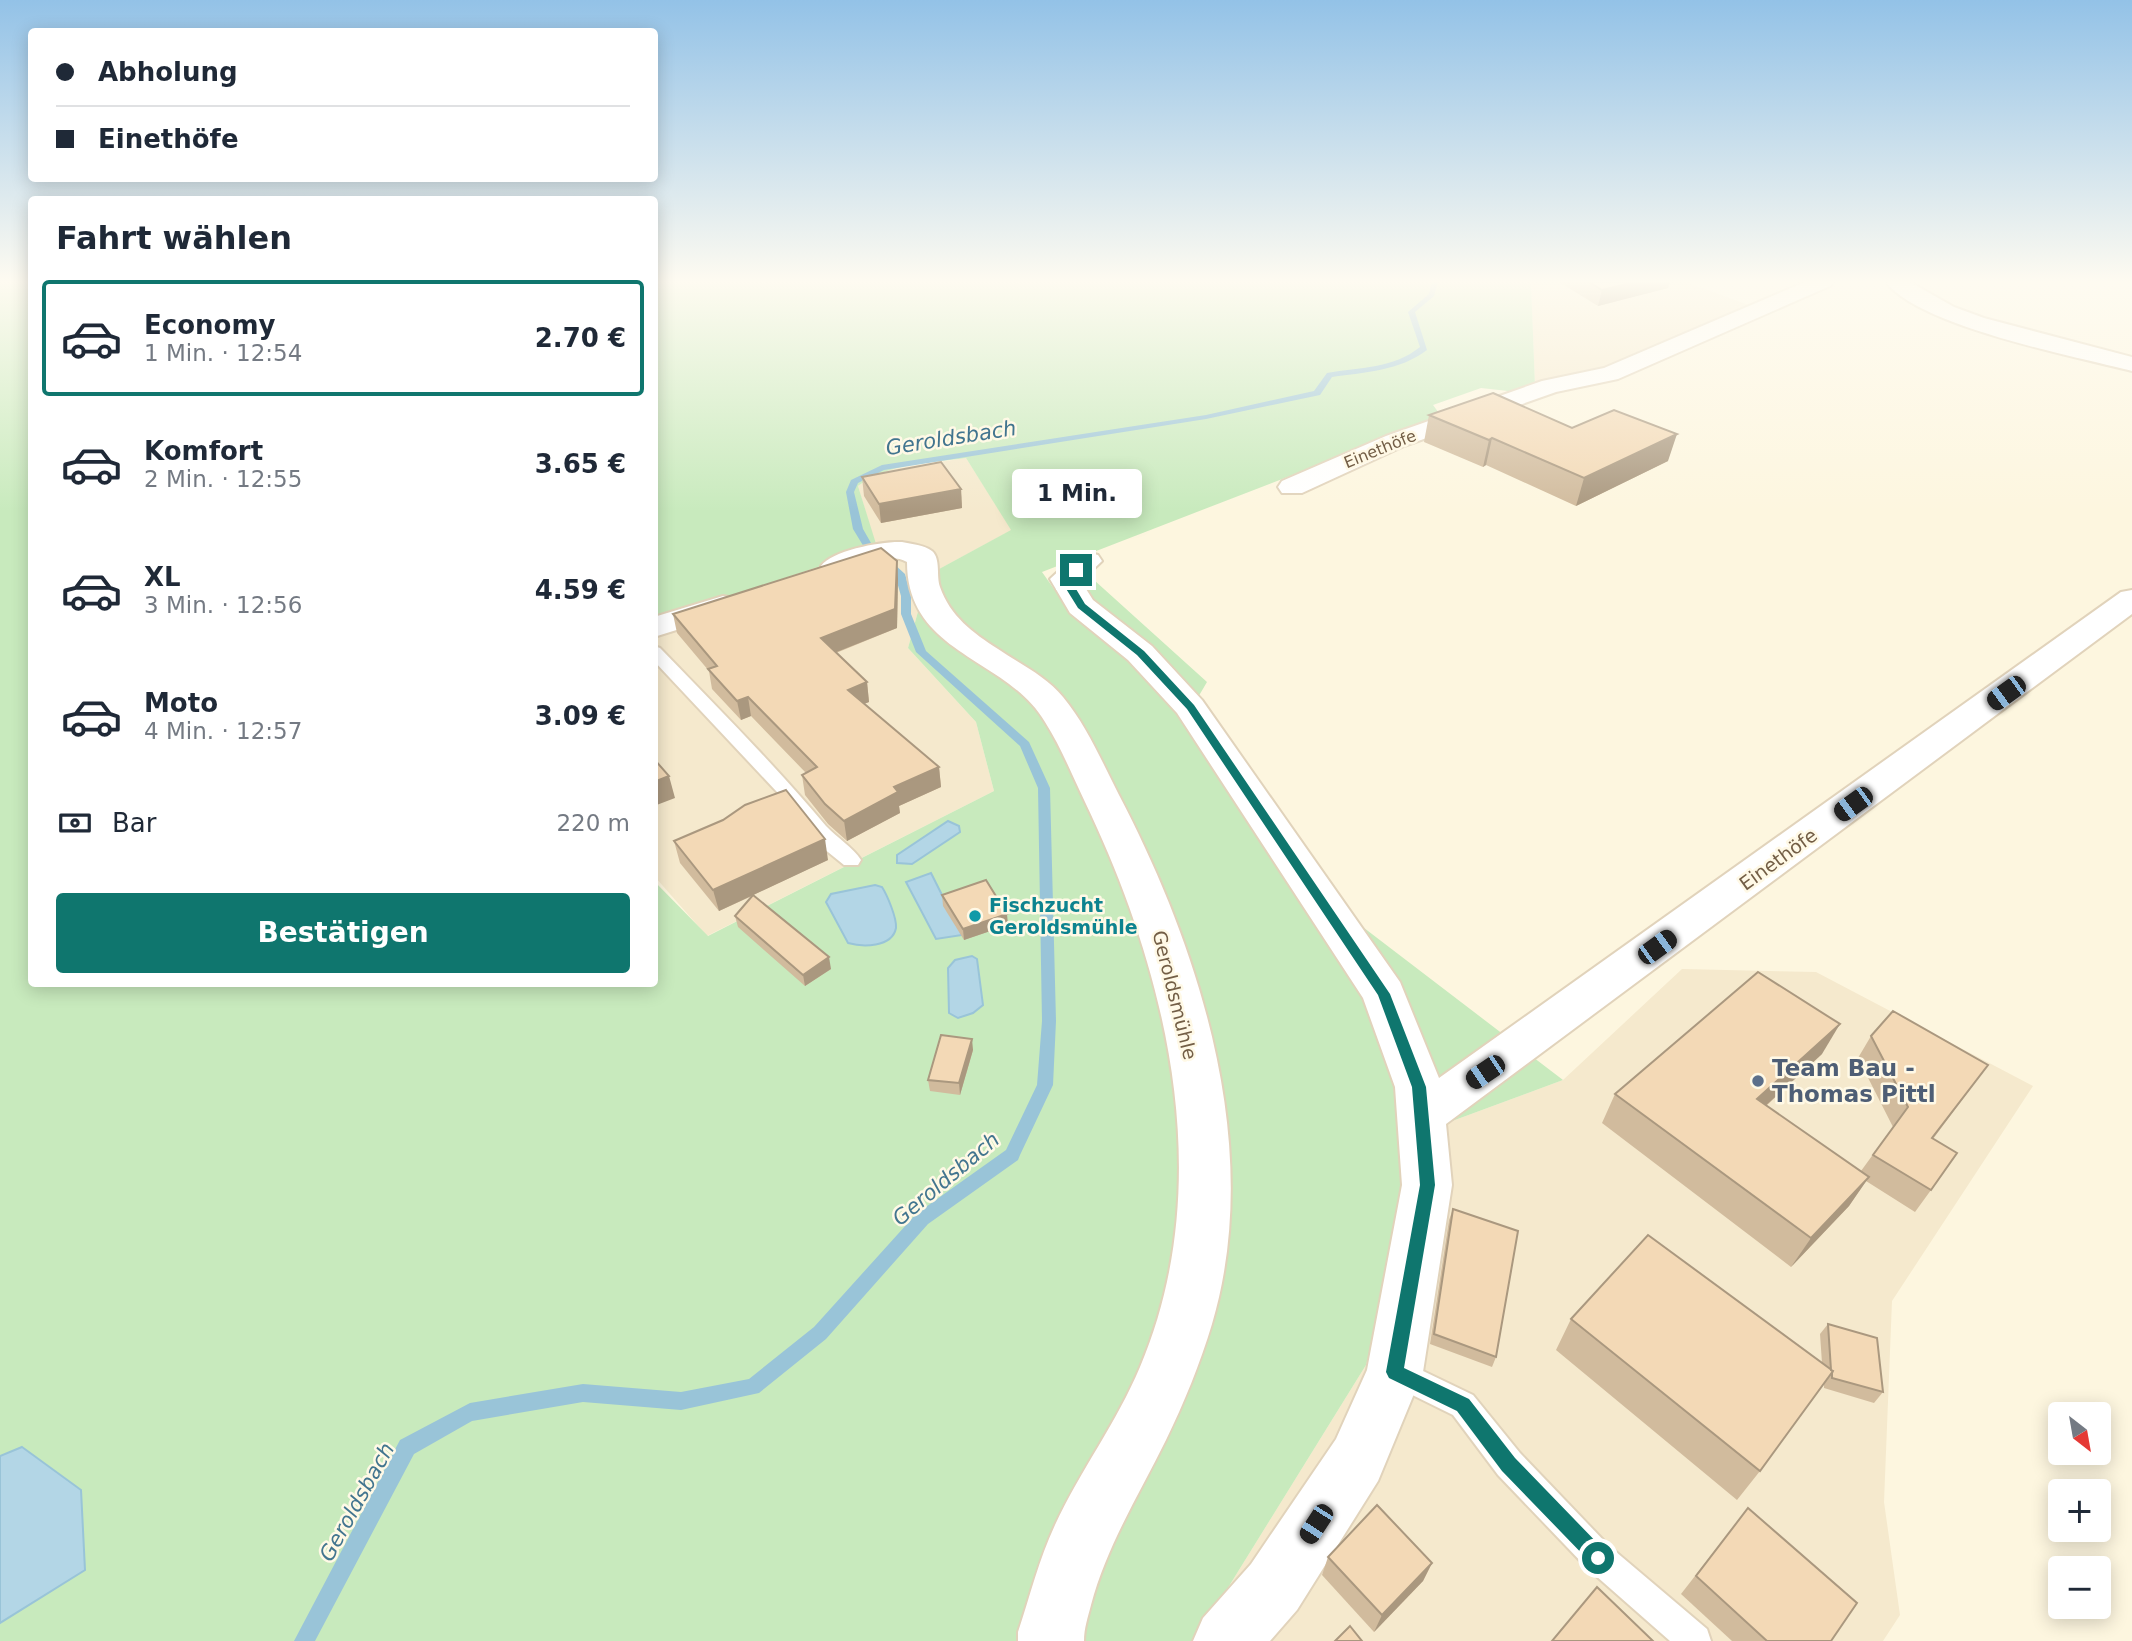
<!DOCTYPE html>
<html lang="de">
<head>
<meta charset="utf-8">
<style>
	body { margin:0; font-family:"DejaVu Sans",sans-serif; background:#f6f6f7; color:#1f2937; height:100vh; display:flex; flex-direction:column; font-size:26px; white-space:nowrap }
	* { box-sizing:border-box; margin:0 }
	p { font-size:23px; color:#747a83 }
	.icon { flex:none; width:38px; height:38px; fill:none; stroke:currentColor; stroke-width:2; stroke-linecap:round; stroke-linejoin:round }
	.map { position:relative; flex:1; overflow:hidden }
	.drawer { position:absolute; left:28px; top:196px; width:630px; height:791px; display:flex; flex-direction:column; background:#fff; border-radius:7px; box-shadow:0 4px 18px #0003 }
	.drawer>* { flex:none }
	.guide { position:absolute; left:28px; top:28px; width:630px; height:154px; border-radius:7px; box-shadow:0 4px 18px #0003; display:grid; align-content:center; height:154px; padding:0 28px; background:#fff }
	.needle { width:46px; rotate:149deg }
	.controls { position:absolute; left:2048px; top:1402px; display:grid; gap:14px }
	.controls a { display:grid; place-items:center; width:63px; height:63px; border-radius:7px; background:#fff; box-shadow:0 4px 18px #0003; font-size:35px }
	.end { position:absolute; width:32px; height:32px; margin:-16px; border:9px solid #0f766e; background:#fff; box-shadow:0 0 0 4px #fff }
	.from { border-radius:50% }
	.bubble { position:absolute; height:49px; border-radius:7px; background:#fff; box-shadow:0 4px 18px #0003; font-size:23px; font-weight:700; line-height:49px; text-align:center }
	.car { position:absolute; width:21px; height:42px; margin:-21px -10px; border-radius:9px; box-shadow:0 0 5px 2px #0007; background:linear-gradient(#222 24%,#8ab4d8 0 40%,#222 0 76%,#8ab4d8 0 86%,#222 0) }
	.guide b { display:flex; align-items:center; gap:24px; height:66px; font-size:26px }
	.guide b+b { border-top:2px solid #e0e1e3 }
	.guide i { width:18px; height:18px; background:#1f2937 }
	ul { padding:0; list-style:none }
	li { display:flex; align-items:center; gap:21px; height:116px; margin:0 14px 10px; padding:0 14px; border:4px solid transparent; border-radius:7px }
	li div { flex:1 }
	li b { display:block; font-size:26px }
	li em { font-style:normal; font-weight:700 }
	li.selected { border-color:#0f766e }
	li>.icon { width:63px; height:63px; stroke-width:1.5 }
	h2 { padding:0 28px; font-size:32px; line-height:84px }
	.pay { display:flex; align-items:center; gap:18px; height:77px; padding:0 28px; font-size:26px }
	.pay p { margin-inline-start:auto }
	.button { display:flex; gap:14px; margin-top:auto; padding:14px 28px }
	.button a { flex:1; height:80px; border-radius:7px; background:#0f766e; color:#fff; font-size:28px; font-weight:700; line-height:80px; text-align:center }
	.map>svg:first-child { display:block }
	.residential { fill:#f5e9cd }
	.green { fill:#c8eabd }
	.water { fill:#b3d6e6; stroke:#99c4d8; stroke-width:2 }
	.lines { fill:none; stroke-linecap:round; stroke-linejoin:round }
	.stream { fill:#99c4d8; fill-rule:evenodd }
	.lane-casing { stroke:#e1d3bb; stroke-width:4 }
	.street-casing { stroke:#e1d3bb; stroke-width:4 }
	.lane { fill:#fff; fill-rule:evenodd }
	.street { fill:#fff; fill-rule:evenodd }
	.wall { fill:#d1bb9d }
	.shaded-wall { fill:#aa987f }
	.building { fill:#f3d9b6; stroke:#aa987f; stroke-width:2 }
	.route { fill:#0f766e }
	.culture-dot { fill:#0f9aa8; stroke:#fff9e6; stroke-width:2.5 }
	.service-dot { fill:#5c6f8a; stroke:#fff9e6; stroke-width:2.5 }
	.labels { text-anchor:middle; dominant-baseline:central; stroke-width:5; stroke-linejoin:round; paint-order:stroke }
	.far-street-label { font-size:16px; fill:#735e46; stroke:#fff9e6 }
	.street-label { font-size:19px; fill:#735e46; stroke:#fff9e6 }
	.culture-label { font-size:19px; font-weight:bold; fill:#0d838f; stroke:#fff9e6; text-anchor:start }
	.water-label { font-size:21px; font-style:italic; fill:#42758f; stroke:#fff9e6 }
	.near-service-label { font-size:23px; font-weight:bold; fill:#4e5e75; stroke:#fff9e6; text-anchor:start }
</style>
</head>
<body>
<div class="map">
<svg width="2132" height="1641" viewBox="0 0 2132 1641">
	<rect width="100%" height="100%" fill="#fdf6df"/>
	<!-- residential -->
	<g class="residential">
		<polygon points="1531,282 1686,282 1765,311 1590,386 1535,386"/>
		<polygon points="966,458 1012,530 928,575 908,648 976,722 994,791 707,936 655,877 654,622 876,547 858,486 873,475 892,469"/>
		<polygon points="1682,969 1816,972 2033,1086 1892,1301 1884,1502 1900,1615 1883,1641 1195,1641 1366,1365 1436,1127 1563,1080"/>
	</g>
	<!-- green -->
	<path class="green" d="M0,282H32V984H654L655,882L708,936L994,791L976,722L908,648L928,575L1011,530L966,458C929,463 889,463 858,486L877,547L655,622V282H1531L1535,386L1517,392L1481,388L1433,405L1442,417L1042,572L1054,589L1094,580L1207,682L1197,699L1334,905L1563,1080L1436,1127L1366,1365L1195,1641H0V1623L85,1569L0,1456Z"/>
	<!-- water -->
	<g class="water">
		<polygon points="948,821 959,826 960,832 912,864 897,863 897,855"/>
		<polygon points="931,873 962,935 936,939 906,882"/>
		<path d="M875,885L882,887C887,895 897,918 896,928C892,948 862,947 848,943L826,902L831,894Z"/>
		<polygon points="972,956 977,959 983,1005 973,1013 958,1018 949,1013 948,968 955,960"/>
		<polygon points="22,1447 81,1490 85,1570 0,1623 0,1456"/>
	</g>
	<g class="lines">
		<!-- stream -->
		<path class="stream" d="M1432,282H1438L1434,296L1415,312L1427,350C1399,371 1366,372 1332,377L1320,395L1206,419L884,470L858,483L854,492L863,529L871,543L905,574L911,596V614L926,651L1029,742L1050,788L1056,1021L1053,1085L1020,1155L1018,1160L928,1224L826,1339L759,1393L681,1410L583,1402L472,1421L414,1454L315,1641H294L400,1440L470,1403L583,1384L681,1392L749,1379L814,1327L916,1214L1006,1150L1037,1085L1042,1021L1038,788L1020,746L916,652L901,614V596L895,575L864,547L853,529L846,492L851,480L882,465L1206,415L1314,391L1327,373C1360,367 1393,369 1420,347L1408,312L1429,294Z"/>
		<!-- lane casing -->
		<g class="lane-casing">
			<g id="lane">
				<path d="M654,646L660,648C716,706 774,764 826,826C837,838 853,847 861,860L858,865H844L823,848L777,792L654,661Z"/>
				<polygon points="1396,1358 1473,1395 1520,1453 1609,1546 1707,1629 1711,1641 1670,1641 1587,1568 1498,1475 1453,1415 1386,1382 1382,1372 1386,1362"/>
			</g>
		</g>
		<!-- street casing -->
		<g class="street-casing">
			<g id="street">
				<polygon points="1805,282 1833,282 1830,286 1618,379 1556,392 1404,446 1302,493 1282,493 1278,487 1282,481 1386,436 1542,381 1604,368"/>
				<path d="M1886,282H1910L1954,307L1984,318L2132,357V371C2077,357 1918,326 1886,282Z"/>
				<path d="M902,542C912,544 924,545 932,551C941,559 936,576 940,587C950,616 973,633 998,649C1020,664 1046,676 1063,697C1087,726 1102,762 1119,795C1200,950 1264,1148 1212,1324C1200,1364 1184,1403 1166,1440C1139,1495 1107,1545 1091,1605C1088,1617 1084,1628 1084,1641H1018V1632C1030,1596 1039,1559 1055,1525C1080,1471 1117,1422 1140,1367C1218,1183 1168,975 1085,802C1072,775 1061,747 1045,722C1007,657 907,655 907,562C881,548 852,579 825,572L821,566C832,550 883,541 902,542Z"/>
				<polygon points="1087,552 1098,555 1102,561 1081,581 1093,600 1152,646 1202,700 1400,982 1439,1078 2121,592 2132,590 2132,614 1446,1124 1452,1185 1423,1372 1378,1481 1297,1610 1270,1641 1193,1641 1203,1618 1251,1564 1336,1439 1367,1370 1402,1185 1395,1087 1363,998 1177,713 1128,660 1070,613 1050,579 1076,555"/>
				<polygon points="723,596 734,598 739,605 734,612 654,637 654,617"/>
			</g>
		</g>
		<!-- lane -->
		<use href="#lane" class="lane"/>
		<!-- street -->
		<use href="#street" class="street"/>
	</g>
	<!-- wall -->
	<g class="wall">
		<polygon points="1559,282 1670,282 1668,288 1598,306"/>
		<polygon points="1429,415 1572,428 1668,461 1576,506 1486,465 1483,467 1424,442"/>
		<polygon points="862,477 961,489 962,508 881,523 864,496"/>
		<polygon points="898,579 897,628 836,653 867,682 869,702 864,704 939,767 941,787 899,806 900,813 847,841 828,824 805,795 802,775 806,773 751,716 741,720 712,689 709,671 677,633 673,614"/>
		<polygon points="674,841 828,860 753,895 831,969 805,986 738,927 735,916 752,896 719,911 680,863"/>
		<polygon points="942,895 1008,925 964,940 943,906"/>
		<polygon points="1871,1036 1988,1065 1933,1139 1931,1190 1915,1212 1866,1181 1849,1206 1791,1267 1602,1123 1615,1094 1822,1054 1766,1106 1861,1171 1893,1127 1858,1058"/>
		<polygon points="973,1050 960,1095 930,1091 928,1080"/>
		<polygon points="1453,1209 1496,1357 1492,1367 1430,1344 1449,1220"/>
		<polygon points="1571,1319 1822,1363 1820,1334 1828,1324 1883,1392 1874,1403 1824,1388 1824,1384 1760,1471 1737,1500 1556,1350"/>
		<polygon points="1748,1508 1831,1641 1732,1641 1681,1594"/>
		<polygon points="1328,1557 1432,1563 1423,1581 1374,1632 1322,1575"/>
	</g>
	<!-- shaded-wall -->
	<g class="shaded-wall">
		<polygon points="1634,282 1670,282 1668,288 1598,306 1602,290"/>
		<polygon points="1677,434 1668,461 1576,506 1584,478"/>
		<polygon points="1492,438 1486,465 1483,467 1489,440"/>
		<polygon points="961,489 962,508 881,523 879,504"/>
		<polygon points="897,561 898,579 897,628 824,657 821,638"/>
		<polygon points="867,682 869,702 850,709 848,690"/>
		<polygon points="748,697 751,716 741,720 737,701"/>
		<polygon points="939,767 941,787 899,806 900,813 847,841 844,821 894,787"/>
		<polygon points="669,776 675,798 654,806 654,782"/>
		<polygon points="825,839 828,860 719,911 713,890"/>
		<polygon points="1007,914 1008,925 964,940 963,929"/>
		<polygon points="829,957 831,969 805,986 803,975"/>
		<polygon points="1840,1024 1822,1054 1740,1129 1757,1099"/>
		<polygon points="972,1039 973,1050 960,1095 959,1083"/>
		<polygon points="1869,1177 1849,1206 1791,1267 1811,1238"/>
		<polygon points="1432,1563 1423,1581 1374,1632 1382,1615"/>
	</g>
	<!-- building -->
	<g class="building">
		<polygon points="1589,282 1634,282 1602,290"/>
		<polygon points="1493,393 1572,428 1614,410 1677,434 1584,478 1492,438 1489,440 1429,415"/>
		<polygon points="941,462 961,489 879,504 862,477"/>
		<polygon points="881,548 897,561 895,609 821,638 867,682 848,690 939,767 894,787 898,792 844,821 825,804 802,775 817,767 748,697 737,701 708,669 717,666 673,614"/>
		<polygon points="654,759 669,776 654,782"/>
		<polygon points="786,790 825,839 713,890 674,841 723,820 745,805"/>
		<polygon points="986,880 1007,914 963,929 942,895"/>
		<polygon points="753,895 829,957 803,975 735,916"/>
		<polygon points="1758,972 1840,1024 1757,1099 1869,1177 1811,1238 1615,1094"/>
		<polygon points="1893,1011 1988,1065 1932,1138 1957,1153 1931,1190 1873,1155 1908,1107 1871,1036"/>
		<polygon points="941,1035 972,1039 959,1083 928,1080"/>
		<polygon points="1453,1209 1518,1231 1496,1357 1434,1334"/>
		<polygon points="1648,1235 1833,1371 1760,1471 1571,1319"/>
		<polygon points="1828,1324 1877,1338 1883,1392 1832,1378 1832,1373 1833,1371 1831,1370"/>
		<polygon points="1377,1505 1432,1563 1382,1615 1328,1557"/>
		<polygon points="1748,1508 1857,1603 1831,1641 1767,1641 1696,1576"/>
		<polygon points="1597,1587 1653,1641 1552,1641"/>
		<polygon points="1350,1626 1362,1641 1335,1641"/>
	</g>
	<!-- sky -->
	<linearGradient id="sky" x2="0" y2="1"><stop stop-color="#93c2e7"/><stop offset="0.55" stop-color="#fefbf1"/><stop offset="1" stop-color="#fefbf1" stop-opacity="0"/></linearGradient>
	<rect width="2132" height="512" fill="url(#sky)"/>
	<!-- route -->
	<polygon class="route" points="1073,568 1080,570 1070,579 1085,604 1144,651 1194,705 1390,994 1426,1087 1435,1185 1404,1368 1469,1399 1515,1458 1605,1551 1607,1558 1605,1564 1598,1567 1592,1564 1502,1471 1457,1411 1389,1378 1386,1372 1420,1185 1412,1087 1378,995 1187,709 1137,655 1078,608 1060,579"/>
	<!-- markers -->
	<circle class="culture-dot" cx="975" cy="916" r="7"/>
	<circle class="service-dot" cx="1758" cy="1081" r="7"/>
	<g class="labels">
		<!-- far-street labels -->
		<g class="far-street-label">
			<text transform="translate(1380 449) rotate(-22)">Einethöfe</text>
		</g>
		<!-- street labels -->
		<g class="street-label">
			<text transform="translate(1778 859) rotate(-36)">Einethöfe</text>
			<text transform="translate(1175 995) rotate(76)">Geroldsmühle</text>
		</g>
		<!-- culture labels -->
		<g class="culture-label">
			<text x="989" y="905">Fischzucht<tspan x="989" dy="22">Geroldsmühle</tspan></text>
		</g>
		<!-- water labels -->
		<g class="water-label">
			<text transform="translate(951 438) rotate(-9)">Geroldsbach</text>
			<text transform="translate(946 1179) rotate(-40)">Geroldsbach</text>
			<text transform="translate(357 1502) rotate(-61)">Geroldsbach</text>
		</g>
		<!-- near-service labels -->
		<g class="near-service-label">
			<text x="1772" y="1068">Team Bau -<tspan x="1772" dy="26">Thomas Pittl</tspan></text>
		</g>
	</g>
</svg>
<div class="controls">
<a><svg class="needle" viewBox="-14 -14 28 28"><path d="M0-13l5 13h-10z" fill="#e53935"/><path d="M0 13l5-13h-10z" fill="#747a83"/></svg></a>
<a>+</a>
<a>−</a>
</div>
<i class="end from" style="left:1598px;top:1558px"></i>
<i class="end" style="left:1076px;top:570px"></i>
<div class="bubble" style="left:1012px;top:469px;width:130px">1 Min.</div>
<i class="car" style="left:2006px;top:693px;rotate:234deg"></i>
<i class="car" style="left:1853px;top:804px;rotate:234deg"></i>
<i class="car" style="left:1657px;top:947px;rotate:54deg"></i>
<i class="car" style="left:1485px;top:1072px;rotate:236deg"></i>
<i class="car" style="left:1316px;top:1524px;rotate:213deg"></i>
<div class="guide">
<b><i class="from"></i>Abholung</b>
<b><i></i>Einethöfe</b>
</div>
<section class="drawer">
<h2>Fahrt wählen</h2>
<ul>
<li class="selected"><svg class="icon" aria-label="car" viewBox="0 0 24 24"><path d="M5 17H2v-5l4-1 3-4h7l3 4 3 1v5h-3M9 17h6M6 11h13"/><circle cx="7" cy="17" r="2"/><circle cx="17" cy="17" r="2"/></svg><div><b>Economy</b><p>1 Min. · 12:54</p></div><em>2.70 €</em></li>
<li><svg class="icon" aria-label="car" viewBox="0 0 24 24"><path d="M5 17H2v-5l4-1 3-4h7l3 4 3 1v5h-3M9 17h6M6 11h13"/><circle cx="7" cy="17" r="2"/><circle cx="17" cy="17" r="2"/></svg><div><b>Komfort</b><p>2 Min. · 12:55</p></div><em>3.65 €</em></li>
<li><svg class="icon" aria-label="car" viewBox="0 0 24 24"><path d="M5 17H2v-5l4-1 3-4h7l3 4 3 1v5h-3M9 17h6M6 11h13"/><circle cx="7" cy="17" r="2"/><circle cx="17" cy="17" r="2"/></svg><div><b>XL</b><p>3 Min. · 12:56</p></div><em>4.59 €</em></li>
<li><svg class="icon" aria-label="car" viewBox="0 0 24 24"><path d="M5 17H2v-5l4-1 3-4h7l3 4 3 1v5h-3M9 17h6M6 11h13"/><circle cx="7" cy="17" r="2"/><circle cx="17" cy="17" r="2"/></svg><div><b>Moto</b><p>4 Min. · 12:57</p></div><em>3.09 €</em></li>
</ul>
<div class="pay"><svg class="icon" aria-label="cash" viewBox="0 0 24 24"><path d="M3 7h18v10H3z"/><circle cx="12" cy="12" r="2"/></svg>Bar<p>220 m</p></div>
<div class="button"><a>Bestätigen</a></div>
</section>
</div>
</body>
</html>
